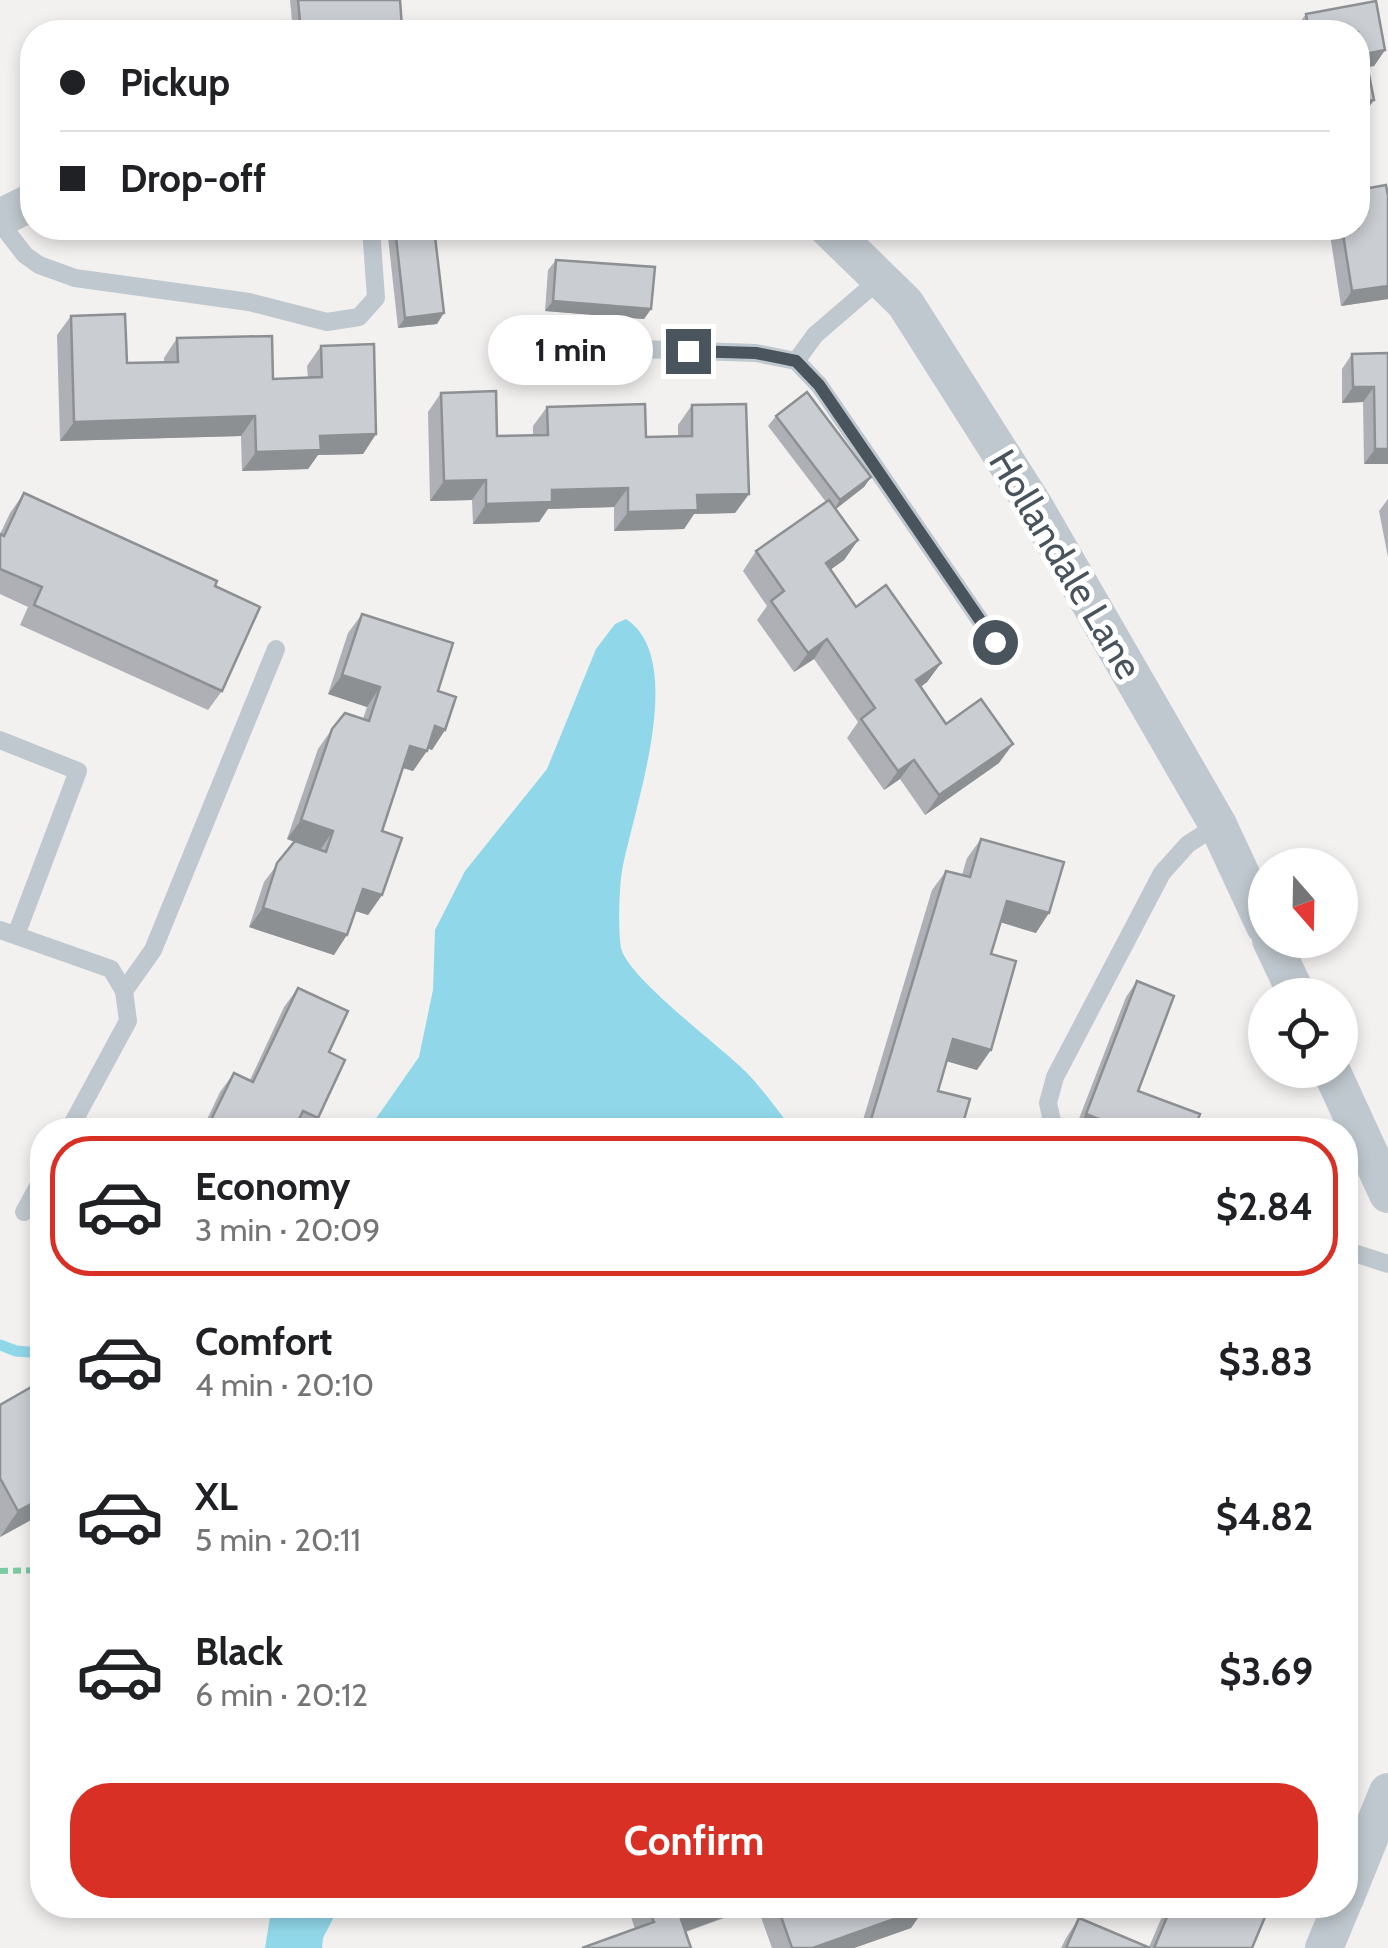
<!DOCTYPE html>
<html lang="en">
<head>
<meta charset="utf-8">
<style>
	body { margin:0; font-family:Cabin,sans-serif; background:#f6f6f6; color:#202124; height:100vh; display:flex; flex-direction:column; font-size:38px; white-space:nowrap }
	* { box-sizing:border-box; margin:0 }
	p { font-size:32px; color:#757577 }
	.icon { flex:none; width:55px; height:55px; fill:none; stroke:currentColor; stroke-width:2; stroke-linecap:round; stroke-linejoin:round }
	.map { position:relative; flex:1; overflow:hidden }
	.panel { position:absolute; left:30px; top:1118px; width:1328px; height:800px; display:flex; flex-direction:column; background:#fff; border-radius:40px; box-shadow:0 5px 15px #0003 }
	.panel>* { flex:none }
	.hud { position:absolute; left:20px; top:20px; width:1350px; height:220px; border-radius:40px; box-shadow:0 5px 15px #0003; display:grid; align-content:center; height:220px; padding:0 40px; background:#fff }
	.needle { width:65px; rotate:160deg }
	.buttons { position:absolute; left:1248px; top:848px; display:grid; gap:20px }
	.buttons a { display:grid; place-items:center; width:110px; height:110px; border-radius:50%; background:#fff; box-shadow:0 5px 15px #0003; font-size:50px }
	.end { position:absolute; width:45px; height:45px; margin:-22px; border:12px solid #49545d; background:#fff; box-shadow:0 0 0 5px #fff }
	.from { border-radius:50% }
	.bubble { position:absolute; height:70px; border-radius:35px; background:#fff; box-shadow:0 5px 15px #0003; font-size:32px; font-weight:700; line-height:70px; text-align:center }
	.hud b { display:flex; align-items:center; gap:35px; height:95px; font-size:38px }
	.hud b+b { border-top:2px solid #e0e0e0 }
	.hud i { width:25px; height:25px; background:#202124 }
	ul { padding:18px 0 0; list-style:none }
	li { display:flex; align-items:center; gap:30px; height:140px; margin:0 20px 15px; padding:0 20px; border:5px solid transparent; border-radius:40px }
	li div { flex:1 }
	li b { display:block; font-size:38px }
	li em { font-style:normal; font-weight:700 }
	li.current { border-color:#d93025 }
	li>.icon { width:90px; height:90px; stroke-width:1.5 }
	.cta { display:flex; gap:20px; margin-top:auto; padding:20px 40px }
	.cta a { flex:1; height:115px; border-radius:40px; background:#d93025; color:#fff; font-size:40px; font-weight:700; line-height:115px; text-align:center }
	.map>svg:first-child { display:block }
	.water { fill:#90d8e9 }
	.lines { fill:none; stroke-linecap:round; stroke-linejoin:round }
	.stream { stroke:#90d8e9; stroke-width:11 }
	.path { stroke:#7bcaa2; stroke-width:6; stroke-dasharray:8 5; stroke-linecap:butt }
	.service { stroke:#bfc8ce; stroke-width:18 }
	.minor { stroke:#bfc8ce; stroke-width:38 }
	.wall { fill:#aeb0b5 }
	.shaded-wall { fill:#8d9093 }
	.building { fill:#cacdd2; stroke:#8d9093; stroke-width:2.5 }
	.route { stroke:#49545d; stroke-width:12 }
	.labels { text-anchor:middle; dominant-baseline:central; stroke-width:10; stroke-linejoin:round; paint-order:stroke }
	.street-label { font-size:38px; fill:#49545d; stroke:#fff }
</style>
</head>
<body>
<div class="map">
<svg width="1388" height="1948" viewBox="0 0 1388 1948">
	<rect width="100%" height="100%" fill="#f3f0f0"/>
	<!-- water -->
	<g class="water">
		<path d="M626,619C689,660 633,810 622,871C619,888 618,931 621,948C628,978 719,1045 745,1071C762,1088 777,1110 793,1130H368L419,1057L433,990L435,930L465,871L547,769L596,649L615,624Z"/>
		<polygon points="272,1905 340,1905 323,1938 322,1948 265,1948"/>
	</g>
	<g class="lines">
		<!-- stream -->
		<polyline class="stream" points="0,1345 16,1351 42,1353"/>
		<!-- path -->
		<polyline class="path" points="0,1571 42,1570"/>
		<!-- service -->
		<g class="service">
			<polyline points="0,223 25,255 39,265 75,278 249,302 327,322 359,317 376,298 371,228"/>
			<polyline points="553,346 756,353 796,361 819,385 995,642"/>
			<polyline points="796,361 815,335 880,279"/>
			<polyline points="0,740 78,771 16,935"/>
			<polyline points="0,930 111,969 124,991 128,1021 69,1130"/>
			<polyline points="124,991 153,950 276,649"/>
			<polyline points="1054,1130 1048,1103 1055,1077 1162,873 1188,844 1218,825"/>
			<polyline points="24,1212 42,1179"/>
			<polyline points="1345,1250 1388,1264"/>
		</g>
		<!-- minor -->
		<g class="minor">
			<polyline points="0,218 32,202"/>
			<polyline points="828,228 905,303 1034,506 1218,825 1265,926"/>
			<polyline points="1271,940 1297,995"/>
			<polyline points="1331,1070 1388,1194"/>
			<polyline points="1345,1898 1388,1792"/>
			<polyline points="1324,1948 1342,1905"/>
		</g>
	</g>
	<!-- wall -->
	<g class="wall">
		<polygon points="290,0 400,0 402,27 398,32 293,32"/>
		<polygon points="1376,1 1385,50 1374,66 1367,67 1374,100 1363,115 1358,116 1358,32 1296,32 1295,29 1306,14"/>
		<polygon points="1388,196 1388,299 1341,306 1329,228 1358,228"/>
		<polygon points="387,228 434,228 437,324 398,328"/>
		<polygon points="556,260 651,309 644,319 545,311 548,270"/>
		<polygon points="71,316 127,363 164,362 164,358 177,338 273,379 308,378 307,366 321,346 376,434 363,454 318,455 308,469 242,471 241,436 60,441 57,335"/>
		<polygon points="1388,353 1388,464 1364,464 1363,402 1342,403 1342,369 1352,354"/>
		<polygon points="441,393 497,436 533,435 533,426 547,407 646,437 678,436 678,425 692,405 749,494 735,513 694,514 684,529 614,531 614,507 548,509 539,522 473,524 472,500 430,501 428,412"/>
		<polygon points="776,416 871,477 864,487 836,509 858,540 844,560 830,570 856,607 941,663 927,682 921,687 946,724 999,763 925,815 900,779 884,790 847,738 858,722 814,659 794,672 757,620 767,606 743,571 756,551 826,502 768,426"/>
		<polygon points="24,493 215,586 222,691 208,710 20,625 28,607 0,594 0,534 10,513"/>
		<polygon points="1388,499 1388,557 1379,511"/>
		<polygon points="362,614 438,691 445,730 432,750 428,748 413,771 403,768 382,831 382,895 368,915 356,911 334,955 249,927 264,882 294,842 287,839 318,749 332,729 363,719 367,707 328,694 348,633"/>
		<polygon points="981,839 1036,933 1000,922 991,954 977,1070 947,1061 938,1091 961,1130 860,1130 932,890 946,871 962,875 967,858"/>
		<polygon points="1137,981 1138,1091 1194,1130 1075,1129 1126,997"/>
		<polygon points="298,988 329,1052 318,1118 309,1130 202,1130 220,1092 234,1073 250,1080 284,1007"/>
		<polygon points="0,1405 42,1514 0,1537"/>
		<polygon points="627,1905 924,1905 911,1928 854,1948 772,1948 757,1906 686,1932 635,1929"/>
		<polygon points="1167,1905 1270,1905 1252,1948 1061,1948 1066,1938 1079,1918 1149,1947"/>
	</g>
	<!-- shaded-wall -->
	<g class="shaded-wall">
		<polygon points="402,27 398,32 323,32"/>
		<polygon points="1385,50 1374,66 1358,69 1365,54"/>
		<polygon points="1374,100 1363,115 1358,116 1358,103"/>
		<polygon points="1388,286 1388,299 1341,306 1352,291"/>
		<polygon points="553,301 651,309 644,319 545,311"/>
		<polygon points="444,313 437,324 398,328 405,318"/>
		<polygon points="1353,387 1374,387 1363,402 1342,403"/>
		<polygon points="255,416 241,436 60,441 74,422"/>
		<polygon points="376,434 363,454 318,455 308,469 242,471 256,452 320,436"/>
		<polygon points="1375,449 1388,449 1388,464 1364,464"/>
		<polygon points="871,477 864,487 833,511 840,500"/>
		<polygon points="486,480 472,500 430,501 444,481"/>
		<polygon points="628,488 614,507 548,509 539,522 473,524 486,504 552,490"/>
		<polygon points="749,494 735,513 694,514 684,529 614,531 628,512 697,495"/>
		<polygon points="858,540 844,560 812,583 826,563"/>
		<polygon points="827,639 814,659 794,672 808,653"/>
		<polygon points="941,663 927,682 902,700 916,680"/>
		<polygon points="342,675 380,687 367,707 328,694"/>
		<polygon points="435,726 445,730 432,750 421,746"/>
		<polygon points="1013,744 999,763 925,815 939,795"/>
		<polygon points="410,746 427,751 413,771 397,766"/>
		<polygon points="914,760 900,779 884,790 898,771"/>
		<polygon points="301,820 333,831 320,850 287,839"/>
		<polygon points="363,889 382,895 368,915 349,909"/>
		<polygon points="1007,901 1049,913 1036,933 993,920"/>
		<polygon points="263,908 347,935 334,955 249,927"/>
		<polygon points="953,1039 991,1050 977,1070 939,1059"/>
		<polygon points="1086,1114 1127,1130 1075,1129"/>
		<polygon points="870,1123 895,1130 865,1130"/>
		<polygon points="42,1498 42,1514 0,1537 18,1511"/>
		<polygon points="720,1905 758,1905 667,1938 681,1919"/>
		<polygon points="925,1908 911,1928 854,1948 813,1948"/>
	</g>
	<!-- building -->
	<g class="building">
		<polygon points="298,0 400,0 402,27 323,32 301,32"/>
		<polygon points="1376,1 1385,50 1365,54 1374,100 1358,103 1358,32 1309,32 1306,14"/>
		<polygon points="1386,185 1388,196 1388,286 1352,291 1342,228 1358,228 1358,190"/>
		<polygon points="395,228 434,228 444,313 405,318"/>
		<polygon points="556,260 655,267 651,309 553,301"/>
		<polygon points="125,314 127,363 178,362 177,338 272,336 273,379 322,377 321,346 374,344 376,434 320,436 321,450 256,452 255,416 74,422 71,316"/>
		<polygon points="1388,353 1388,449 1375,449 1374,387 1353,387 1352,354"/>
		<polygon points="496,391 497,436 548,435 547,407 645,404 646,437 692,436 692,405 746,404 749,494 697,495 698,510 628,512 628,488 552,490 552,502 486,504 486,480 444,481 441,393"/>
		<polygon points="807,392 871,477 840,500 776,416"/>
		<polygon points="24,493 217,581 215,586 260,607 222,691 34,605 42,587 0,569 0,534 4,536"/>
		<polygon points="829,500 858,540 826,563 856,607 886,585 941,663 916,680 946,724 981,699 1013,744 939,795 914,760 898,771 861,719 875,708 827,639 808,653 771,601 784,591 756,551"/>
		<polygon points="362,614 453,643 438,691 456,697 445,730 435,726 427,751 410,746 382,831 402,838 382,895 363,889 347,935 263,908 277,863 295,841 326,852 333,831 301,820 332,729 345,713 369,721 380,687 342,675"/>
		<polygon points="981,839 1064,862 1049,913 1007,901 991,954 1016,961 991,1050 953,1039 938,1091 970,1099 961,1130 895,1130 870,1123 946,871 970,877"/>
		<polygon points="1137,981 1174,996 1138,1091 1200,1114 1194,1130 1127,1130 1086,1114"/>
		<polygon points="298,988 348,1011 329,1052 345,1060 318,1118 303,1111 294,1130 206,1130 234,1073 253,1082"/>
		<polygon points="42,1381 42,1498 18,1511 0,1478 0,1405"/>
		<polygon points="647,1905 720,1905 681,1919 691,1948 582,1948 654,1922"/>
		<polygon points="777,1905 924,1905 925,1908 813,1948 792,1948"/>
		<polygon points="1172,1905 1270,1905 1252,1948 1154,1948"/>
		<polygon points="1079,1918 1150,1948 1066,1948"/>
	</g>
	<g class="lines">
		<!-- route -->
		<polyline class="route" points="688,351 756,353 796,361 819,385 995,642"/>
	</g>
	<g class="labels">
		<!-- street labels -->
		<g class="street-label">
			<text transform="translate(1066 564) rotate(59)">Hollandale Lane</text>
		</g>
	</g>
</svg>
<div class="buttons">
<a><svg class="needle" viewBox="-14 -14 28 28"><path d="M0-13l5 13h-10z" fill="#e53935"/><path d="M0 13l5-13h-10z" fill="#757577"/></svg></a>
<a><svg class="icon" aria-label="locate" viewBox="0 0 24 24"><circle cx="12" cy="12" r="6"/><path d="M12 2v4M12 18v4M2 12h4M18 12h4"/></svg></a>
</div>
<i class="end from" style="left:995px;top:642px"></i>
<i class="end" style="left:688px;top:351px"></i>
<div class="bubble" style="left:488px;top:315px;width:165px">1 min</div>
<div class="hud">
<b><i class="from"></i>Pickup</b>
<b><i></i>Drop-off</b>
</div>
<section class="panel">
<ul>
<li class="current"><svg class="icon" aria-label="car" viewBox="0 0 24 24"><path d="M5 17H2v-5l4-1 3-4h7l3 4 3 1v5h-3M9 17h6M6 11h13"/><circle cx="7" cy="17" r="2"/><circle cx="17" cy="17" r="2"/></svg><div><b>Economy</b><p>3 min · 20:09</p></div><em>$2.84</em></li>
<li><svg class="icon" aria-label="car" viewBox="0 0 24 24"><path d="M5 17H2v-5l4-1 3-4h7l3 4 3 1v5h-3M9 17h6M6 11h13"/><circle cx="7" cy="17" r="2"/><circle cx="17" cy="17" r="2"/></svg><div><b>Comfort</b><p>4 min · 20:10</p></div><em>$3.83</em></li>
<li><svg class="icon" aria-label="car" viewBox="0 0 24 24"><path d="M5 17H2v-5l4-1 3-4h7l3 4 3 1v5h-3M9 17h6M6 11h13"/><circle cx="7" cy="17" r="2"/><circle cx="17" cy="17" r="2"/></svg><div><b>XL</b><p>5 min · 20:11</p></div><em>$4.82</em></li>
<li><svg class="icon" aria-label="car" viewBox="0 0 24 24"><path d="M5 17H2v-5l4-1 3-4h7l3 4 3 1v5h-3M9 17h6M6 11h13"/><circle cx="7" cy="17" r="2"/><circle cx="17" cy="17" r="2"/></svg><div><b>Black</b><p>6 min · 20:12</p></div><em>$3.69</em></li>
</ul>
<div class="cta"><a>Confirm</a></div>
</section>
</div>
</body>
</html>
